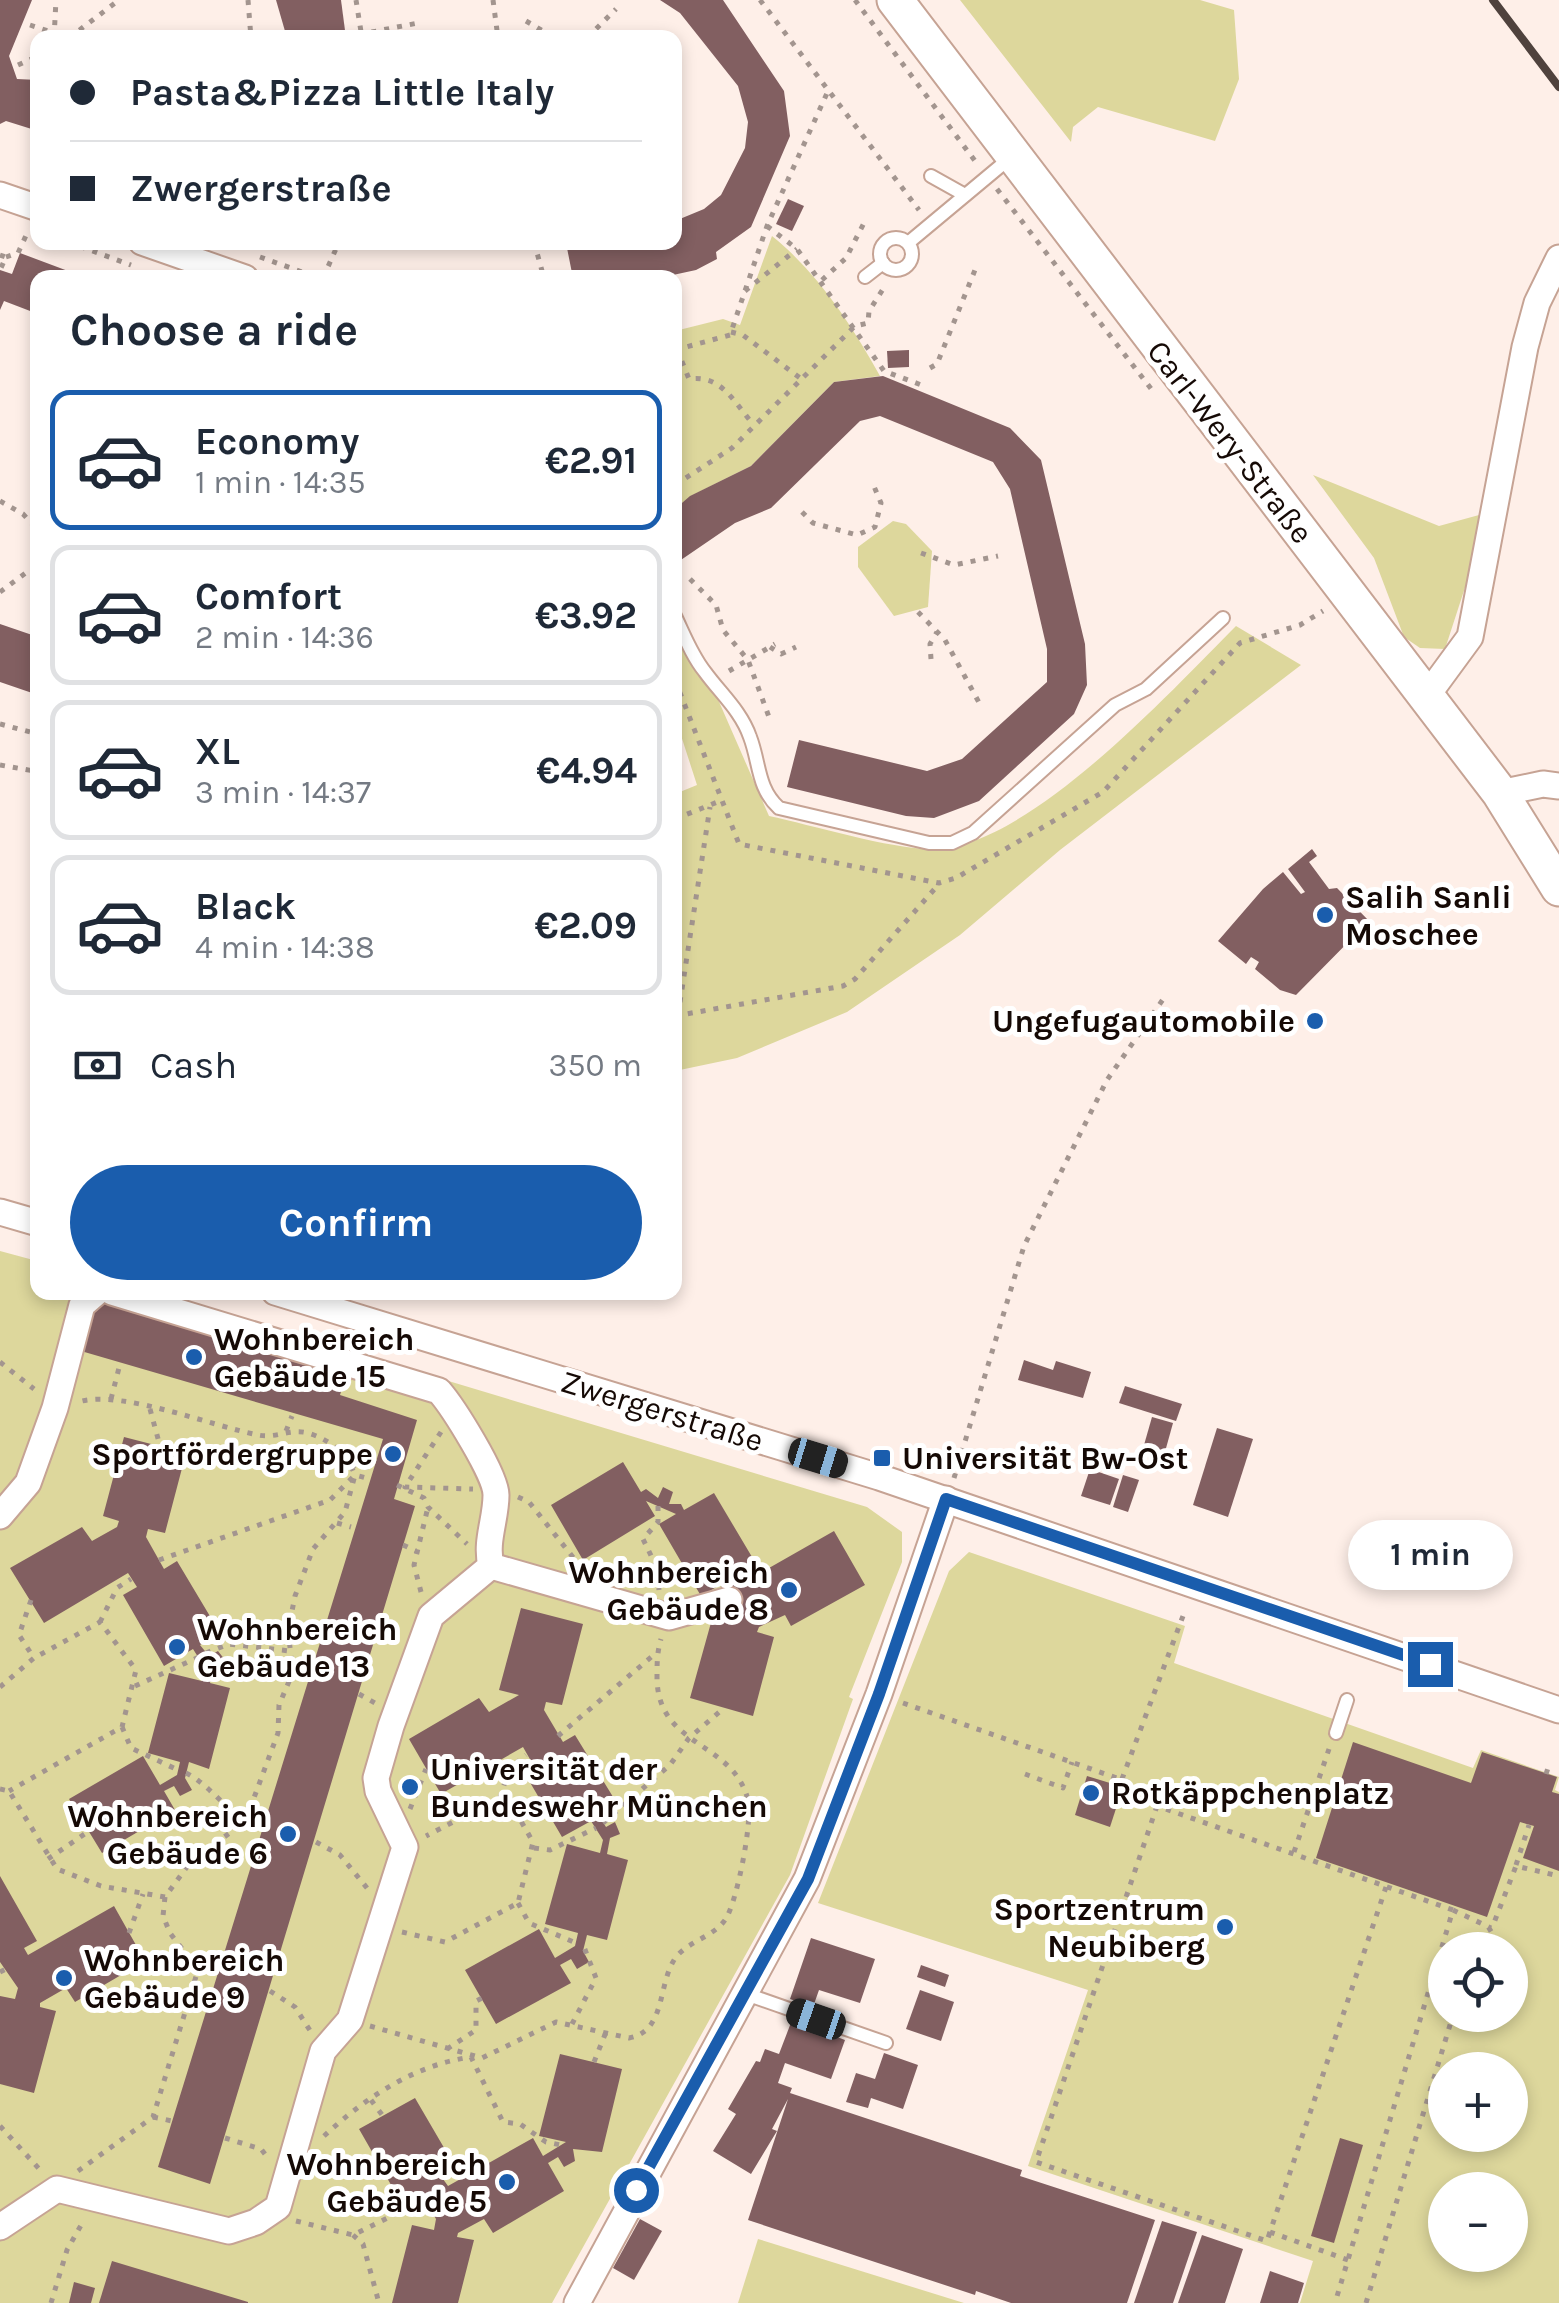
<!DOCTYPE html>
<html lang="en">
<head>
<meta charset="utf-8">
<style>
	body { margin:0; font-family:Karla,sans-serif; background:#f6f6f7; color:#1f2937; height:100vh; display:flex; flex-direction:column; font-size:38px; white-space:nowrap }
	* { box-sizing:border-box; margin:0 }
	p { font-size:32px; color:#747a83 }
	.icon { flex:none; width:55px; height:55px; fill:none; stroke:currentColor; stroke-width:2; stroke-linecap:round; stroke-linejoin:round }
	.map { position:relative; flex:1; overflow:hidden }
	.panel { position:absolute; left:30px; top:270px; width:652px; height:1030px; display:flex; flex-direction:column; background:#fff; border-radius:20px; box-shadow:0 5px 15px #0003 }
	.panel>* { flex:none }
	.top-card { position:absolute; left:30px; top:30px; width:652px; height:220px; border-radius:20px; box-shadow:0 5px 15px #0003; display:grid; align-content:center; height:220px; padding:0 40px; background:#fff }
	.tools { position:absolute; left:1428px; top:1932px; display:grid; gap:20px }
	.tools a { display:grid; place-items:center; width:100px; height:100px; border-radius:50%; background:#fff; box-shadow:0 5px 15px #0003; font-size:50px }
	.end { position:absolute; width:45px; height:45px; margin:-22px; border:12px solid #1a5dad; background:#fff; box-shadow:0 0 0 5px #fff }
	.from { border-radius:50% }
	.bubble { position:absolute; height:70px; border-radius:35px; background:#fff; box-shadow:0 5px 15px #0003; font-size:32px; font-weight:700; line-height:70px; text-align:center }
	.car { position:absolute; width:30px; height:60px; margin:-30px -15px; border-radius:12px; box-shadow:0 0 8px 2px #0007; background:linear-gradient(#222 24%,#8ab4d8 0 40%,#222 0 76%,#8ab4d8 0 86%,#222 0) }
	.top-card b { display:flex; align-items:center; gap:35px; height:95px; font-size:38px }
	.top-card b+b { border-top:2px solid #e0e1e3 }
	.top-card i { width:25px; height:25px; background:#1f2937 }
	ul { padding:0; list-style:none }
	li { display:flex; align-items:center; gap:30px; height:140px; margin:0 20px 15px; padding:0 20px; border:5px solid #e0e1e3; border-radius:20px }
	li div { flex:1 }
	li b { display:block; font-size:38px }
	li em { font-style:normal; font-weight:700 }
	li.current { border-color:#1a5dad }
	li>.icon { width:90px; height:90px; stroke-width:1.5 }
	h2 { padding:0 40px; font-size:45px; line-height:120px }
	.pay { display:flex; align-items:center; gap:25px; height:110px; padding:0 40px; font-size:38px }
	.pay p { margin-inline-start:auto }
	.action { display:flex; gap:20px; margin-top:auto; padding:20px 40px }
	.action a { flex:1; height:115px; border-radius:60px; background:#1a5dad; color:#fff; font-size:40px; font-weight:700; line-height:115px; text-align:center }
	.map>svg:first-child { display:block }
	.green { fill:#ddd79c; fill-rule:evenodd }
	.building { fill:#825f61 }
	.lines { fill:none; stroke-linecap:round; stroke-linejoin:round }
	.service-casing { stroke:#c6a394; stroke-width:16 }
	.minor-casing { stroke:#c6a394; stroke-width:29 }
	.secondary-casing { stroke:#c6a394; stroke-width:39 }
	.path { stroke:#a3958f; stroke-width:5; stroke-dasharray:5 8; stroke-linecap:butt }
	.service { stroke:#fff; stroke-width:12 }
	.minor { stroke:#fff; stroke-width:25 }
	.secondary { stroke:#fff; stroke-width:35 }
	.rail { stroke:#4f423d; stroke-width:8 }
	.route { stroke:#1a5dad; stroke-width:12 }
	.poi-dot { fill:#1a5dad; stroke:#fff; stroke-width:4 }
	.labels { text-anchor:middle; dominant-baseline:central; stroke-width:10; stroke-linejoin:round; paint-order:stroke }
	.street-label { font-size:32px; fill:#150905; stroke:#fff }
	.poi-label { font-size:32px; font-weight:bold; fill:#150905; stroke:#fff; text-anchor:start }
</style>
</head>
<body>
<div class="map">
<svg width="1559" height="2303" viewBox="0 0 1559 2303">
	<rect width="100%" height="100%" fill="#feefe8"/>
	<!-- green -->
	<g class="green">
		<polygon points="960,0 1200,0 1234,10 1239,79 1215,141 1098,107 1073,127 1071,142"/>
		<path d="M772,236C818,273 851,324 880,376L834,382L751,466L691,496L675,509V331L723,319L740,325Z"/>
		<polygon points="1313,475 1439,526 1479,515 1472,566 1445,649 1420,648 1404,637 1374,558"/>
		<polygon points="893,521 906,524 932,551 928,607 894,616 858,567 858,547"/>
		<path d="M675,601L769,816C812,825 893,850 934,849C1028,848 1171,691 1236,626L1301,665L1060,850L960,935L847,1012L737,1058L675,1071V794L697,785L675,717Z"/>
		<polygon points="0,1251 37,1261 38,1292 156,1293 867,1507 902,1532 902,1562 849,1697 853,1699 790,1875 552,2303 0,2303"/>
		<path d="M969,1552L1185,1626L1174,1663L1473,1768L1481,1750L1559,1777L1555,1790L1559,1792V2303H1300L1313,2261L1028,2166L1088,1990L818,1903L949,1571ZM1445,1950H1510V2015H1445ZM1445,2070H1510V2135H1445ZM1445,2190H1510V2255H1445Z"/>
		<polygon points="758,2239 964,2303 738,2303"/>
	</g>
	<!-- building -->
	<g class="building">
		<polygon points="0,0 32,0 9,56 17,79 38,80 38,131 6,121 0,124"/>
		<polygon points="276,0 341,0 346,38 287,38"/>
		<polygon points="660,0 723,0 784,91 790,136 751,227 716,252 717,259 696,270 659,278 573,278 567,248 577,244 675,242 675,221 704,209 721,195 745,148 748,122 738,86 680,13"/>
		<polygon points="788,199 804,206 792,231 776,224"/>
		<polygon points="20,253 84,277 84,278 38,278 38,314 4,301 0,310 0,270 12,274"/>
		<polygon points="909,350 909,367 888,368 887,351"/>
		<polygon points="883,376 1010,428 1041,460 1085,644 1087,685 1074,714 979,801 934,818 906,816 787,787 799,740 927,771 962,759 1047,682 1047,649 1010,489 993,462 880,416 860,421 771,508 735,523 675,564 675,509 690,496 751,466 834,382"/>
		<polygon points="0,624 38,637 38,695 0,682"/>
		<polygon points="1312,849 1317,856 1309,862 1329,889 1337,888 1369,921 1296,995 1280,990 1255,969 1259,962 1251,957 1246,964 1218,941 1263,889 1283,872 1301,894 1305,892 1288,869"/>
		<polygon points="96,1299 346,1375 340,1395 417,1420 394,1499 415,1506 210,2184 158,2167 383,1439 81,1351"/>
		<polygon points="1024,1360 1053,1370 1056,1361 1091,1372 1083,1398 1018,1380"/>
		<polygon points="1125,1386 1182,1404 1176,1421 1119,1403"/>
		<polygon points="1152,1417 1173,1423 1163,1459 1142,1452"/>
		<polygon points="1217,1428 1253,1439 1228,1517 1193,1505"/>
		<polygon points="124,1437 186,1453 165,1533 148,1529 146,1537 164,1569 177,1561 220,1633 200,1645 209,1656 218,1651 225,1660 215,1666 210,1683 230,1688 209,1769 189,1762 185,1778 192,1790 180,1796 174,1786 164,1791 175,1810 102,1853 69,1799 143,1756 160,1785 177,1775 180,1762 148,1753 169,1673 202,1681 205,1668 193,1649 164,1666 123,1595 137,1587 128,1573 44,1623 10,1568 82,1527 92,1541 117,1527 119,1521 103,1516"/>
		<polygon points="623,1462 641,1492 646,1489 658,1498 663,1487 673,1492 669,1504 681,1504 684,1510 714,1493 755,1562 742,1571 748,1580 834,1531 865,1585 791,1626 785,1615 759,1627 757,1632 774,1637 753,1716 690,1698 712,1619 733,1624 736,1613 720,1585 701,1596 659,1524 676,1514 646,1501 655,1516 583,1560 551,1505"/>
		<polygon points="1090,1469 1119,1479 1110,1505 1081,1496"/>
		<polygon points="1123,1475 1139,1480 1128,1512 1113,1507"/>
		<polygon points="521,1608 583,1624 562,1705 546,1702 544,1710 563,1742 575,1735 618,1805 599,1816 606,1827 615,1822 620,1834 610,1838 607,1854 628,1860 607,1940 587,1935 583,1951 589,1962 577,1969 571,1959 560,1965 571,1983 496,2024 465,1970 539,1929 555,1958 575,1946 578,1933 545,1924 567,1844 600,1853 603,1840 591,1821 562,1837 521,1767 531,1761 523,1747 441,1794 409,1739 479,1698 489,1712 519,1695 499,1690"/>
		<polygon points="1353,1742 1471,1783 1482,1752 1557,1777 1552,1792 1559,1794 1559,1871 1523,1858 1534,1826 1520,1822 1487,1917 1316,1858"/>
		<polygon points="1087,1776 1123,1787 1110,1827 1075,1815"/>
		<polygon points="0,1876 37,1941 24,1948 28,1955 114,1906 145,1961 75,2002 66,1988 40,2003 40,2007 56,2011 34,2093 0,2084 0,1996 15,1999 18,1988 0,1962"/>
		<polygon points="811,1938 875,1959 860,2003 819,1990 813,2007 790,1999"/>
		<polygon points="921,1965 949,1975 945,1987 917,1977"/>
		<polygon points="920,1990 954,2002 941,2041 906,2029"/>
		<polygon points="792,2020 845,2040 831,2079 785,2063 778,2083 792,2088 790,2093 1022,2170 1020,2176 1155,2220 1127,2303 1011,2303 976,2291 975,2295 748,2220 788,2099 772,2129 777,2131 751,2174 713,2151 736,2114 728,2109 756,2061 760,2062 765,2049 779,2054"/>
		<polygon points="884,2053 918,2065 903,2109 871,2098 868,2108 846,2102 856,2073 875,2079"/>
		<polygon points="560,2054 622,2069 602,2152 573,2149 575,2161 564,2167 558,2157 548,2163 564,2191 493,2233 484,2219 458,2233 457,2237 474,2240 458,2303 392,2303 412,2225 434,2230 436,2219 420,2193 402,2204 359,2129 415,2098 457,2170 443,2179 448,2186 533,2138 543,2156 566,2142 539,2136"/>
		<polygon points="1340,2138 1363,2145 1334,2243 1311,2236"/>
		<polygon points="640,2219 662,2231 634,2280 613,2268"/>
		<polygon points="1162,2221 1197,2232 1173,2303 1134,2303"/>
		<polygon points="1202,2235 1243,2249 1225,2303 1178,2303"/>
		<polygon points="112,2261 248,2302 248,2303 99,2303"/>
		<polygon points="1270,2271 1304,2283 1298,2303 1260,2303"/>
		<polygon points="74,2282 95,2288 91,2303 69,2303"/>
	</g>
	<g class="lines">
		<!-- service casing -->
		<g class="service-casing">
			<g id="service">
				<polyline points="931,176 965,195"/>
				<circle cx="896" cy="254" r="16"/>
				<polyline points="908,243 1010,158"/>
				<polyline points="865,277 883,263"/>
				<path d="M675,616C684,635 692,656 705,672C721,694 741,711 750,737C760,763 757,788 779,808L929,843H952L973,833L1115,705L1146,689L1223,618"/>
				<polyline points="1336,1733 1347,1700"/>
				<polyline points="746,1994 886,2043"/>
			</g>
		</g>
		<!-- minor casing -->
		<g class="minor-casing">
			<g id="minor">
				<polyline points="0,195 38,208"/>
				<polyline points="142,242 245,278"/>
				<polyline points="1426,697 1470,637 1525,347 1537,303 1559,258"/>
				<polyline points="1500,793 1543,784 1559,786"/>
				<polyline points="0,1212 38,1223"/>
				<polyline points="275,1292 879,1477 1559,1710"/>
				<polyline points="0,1516 28,1483 55,1408 82,1305 97,1292"/>
				<polyline points="491,1566 669,1617 729,1600"/>
				<path d="M0,2227L57,2189L229,2231L256,2222L278,2207L323,2051L350,2020L405,1847L378,1791L376,1778L391,1726L431,1616L491,1566C485,1541 496,1520 496,1495C496,1475 453,1407 439,1391L112,1292"/>
				<polyline points="577,2303 807,1879 879,1694 946,1499"/>
			</g>
		</g>
		<!-- secondary casing -->
		<g class="secondary-casing">
			<polyline id="secondary" points="895,0 1500,793 1559,888"/>
		</g>
		<!-- path -->
		<g class="path">
			<polyline points="248,0 251,38"/>
			<polyline points="356,0 362,38"/>
			<polyline points="493,0 498,38"/>
			<polyline points="760,0 919,210"/>
			<polyline points="855,0 978,165"/>
			<polyline points="526,21 555,38"/>
			<polyline points="30,25 51,32"/>
			<polyline points="346,37 418,23"/>
			<polyline points="54,38 56,0"/>
			<polyline points="69,38 119,0"/>
			<polyline points="587,38 616,9"/>
			<polyline points="18,65 38,56"/>
			<polyline points="997,189 1152,390"/>
			<polyline points="767,226 797,249 884,371 924,386"/>
			<polyline points="68,242 131,265"/>
			<polyline points="534,242 544,278"/>
			<polyline points="0,255 6,257 0,270"/>
			<polyline points="6,257 18,253 29,229"/>
			<polyline points="260,257 319,278"/>
			<polyline points="323,278 339,242"/>
			<polyline points="822,280 846,258 864,223"/>
			<polyline points="745,291 797,249"/>
			<polyline points="731,332 743,335 800,378"/>
			<path d="M677,349L689,379C722,374 734,403 754,425"/>
			<polyline points="675,350 730,335 767,226 828,91"/>
			<polyline points="930,368 937,364 975,270"/>
			<polyline points="675,485 732,448 855,326 868,323 869,311 885,286"/>
			<polyline points="0,501 23,514 38,530"/>
			<polyline points="802,512 813,523 857,535 875,527 881,503 873,484"/>
			<polyline points="921,553 954,565 998,556"/>
			<polyline points="690,579 716,605 723,630 748,660 769,717"/>
			<polyline points="0,592 38,564"/>
			<polyline points="918,612 945,640 982,708"/>
			<polyline points="770,647 781,654 796,647"/>
			<polyline points="931,659 930,644 937,632"/>
			<polyline points="729,671 775,644"/>
			<polyline points="675,680 739,844 939,883 956,878 1103,792 1240,643 1300,625 1323,611"/>
			<polyline points="0,724 38,734"/>
			<polyline points="0,765 34,771"/>
			<polyline points="34,772 38,755"/>
			<polyline points="675,819 720,801"/>
			<polyline points="678,1015 710,807"/>
			<polyline points="675,1016 843,986 855,979 939,884"/>
			<polyline points="0,1362 34,1389"/>
			<polyline points="111,1399 120,1364"/>
			<polyline points="150,1409 160,1446"/>
			<polyline points="286,1431 292,1416"/>
			<polyline points="441,1432 405,1487 473,1489"/>
			<polyline points="351,1465 374,1468"/>
			<polyline points="954,1478 1024,1246 1107,1080 1166,995"/>
			<polyline points="397,1485 424,1498 428,1507 467,1544"/>
			<polyline points="518,1497 529,1502 580,1566"/>
			<polyline points="658,1506 658,1522 643,1539 657,1568 659,1590"/>
			<polyline points="337,1523 351,1527"/>
			<polyline points="403,1545 416,1551"/>
			<polyline points="159,1560 330,1500 355,1475 370,1479"/>
			<polyline points="421,1592 414,1565 428,1507"/>
			<polyline points="31,1600 19,1635 34,1658"/>
			<polyline points="100,1622 117,1588 131,1579"/>
			<polyline points="206,1653 229,1644 290,1651"/>
			<polyline points="293,1672 306,1676"/>
			<polyline points="135,1686 199,1657"/>
			<polyline points="0,1687 34,1658 100,1622 136,1670 122,1727 9,1791"/>
			<polyline points="359,1694 375,1703"/>
			<polyline points="903,1703 1131,1783 1157,1806 1453,1910 1335,2303"/>
			<polyline points="122,1727 131,1748 178,1770"/>
			<polyline points="558,1736 656,1653"/>
			<path d="M186,1773C214,1787 230,1819 261,1826"/>
			<polyline points="1025,1774 1063,1788 1072,1762"/>
			<polyline points="1546,1774 1550,1762"/>
			<polyline points="1122,1779 1183,1616"/>
			<polyline points="0,1789 9,1791 57,1869 101,1886 165,1897"/>
			<polyline points="500,1798 509,1769 526,1755"/>
			<polyline points="1157,1806 1036,2162 1267,2241 1270,2232"/>
			<polyline points="410,1809 426,1769"/>
			<polyline points="603,1823 670,1765 689,1738 724,1708"/>
			<polyline points="316,1842 340,1855 367,1888"/>
			<polyline points="534,1848 550,1850 596,1828"/>
			<polyline points="1294,1852 1329,1749"/>
			<polyline points="48,1859 89,1831"/>
			<polyline points="1516,1865 1529,1825"/>
			<polyline points="518,1903 529,1923 576,1943"/>
			<polyline points="1453,1910 1491,1928"/>
			<polyline points="402,1932 445,1942 518,1903 533,1842 518,1816 500,1798 426,1836"/>
			<polyline points="129,1933 143,1894"/>
			<polyline points="1473,1950 1477,1937 1492,1928 1516,1866 1559,1876"/>
			<polyline points="198,1970 217,1973"/>
			<polyline points="0,1972 6,1969"/>
			<polyline points="270,1991 295,2007 311,2032"/>
			<polyline points="572,2024 596,1978 584,1947"/>
			<path d="M370,2026L482,2058L556,2022L629,2038C667,2031 657,1983 676,1957C689,1941 713,1937 725,1920C737,1903 753,1820 748,1800C733,1740 657,1748 657,1677C657,1664 657,1652 661,1639"/>
			<polyline points="447,2049 476,2030 476,2001 482,1998"/>
			<polyline points="594,2062 606,2032"/>
			<polyline points="371,2100 383,2116"/>
			<polyline points="153,2117 172,2121"/>
			<polyline points="0,2126 42,2172"/>
			<path d="M324,2136C365,2098 414,2065 471,2057L503,2122L520,2124L546,2142L561,2145"/>
			<polyline points="225,2138 261,2149 268,2158"/>
			<path d="M78,2171L153,2117L198,1970L170,1933L163,1916L165,1897L192,1860L245,1822L278,1733L279,1705L293,1672L288,1631L295,1596L313,1549L345,1512L355,1475C347,1455 332,1441 311,1434C292,1427 277,1439 258,1435C212,1426 125,1391 82,1401"/>
			<polyline points="296,2221 353,2235 424,2200"/>
			<polyline points="353,2235 363,2244 379,2303"/>
			<polyline points="1348,2260 1270,2232 1386,1887"/>
			<polyline points="51,2303 67,2250 84,2220"/>
			<polyline points="1366,2303 1453,2015"/>
		</g>
		<!-- service -->
		<use href="#service" class="service"/>
		<!-- minor -->
		<use href="#minor" class="minor"/>
		<!-- secondary -->
		<use href="#secondary" class="secondary"/>
		<!-- rail -->
		<polyline class="rail" points="1493,0 1559,87"/>
	</g>
	<g class="lines">
		<!-- route -->
		<polyline class="route" points="636,2190 808,1879 879,1694 946,1499 1430,1664"/>
	</g>
	<!-- markers -->
	<g class="poi-dot">
		<circle cx="1325" cy="915" r="10"/>
		<circle cx="1315" cy="1021" r="10"/>
		<circle cx="194" cy="1357" r="10"/>
		<circle cx="393" cy="1454" r="10"/>
		<rect x="872" y="1448" width="20" height="20" rx="5"/>
		<circle cx="789" cy="1590" r="10"/>
		<circle cx="177" cy="1647" r="10"/>
		<circle cx="410" cy="1787" r="10"/>
		<circle cx="1091" cy="1793" r="10"/>
		<circle cx="288" cy="1834" r="10"/>
		<circle cx="1225" cy="1927" r="10"/>
		<circle cx="64" cy="1978" r="10"/>
		<circle cx="507" cy="2182" r="10"/>
	</g>
	<g class="labels">
		<!-- street labels -->
		<g class="street-label">
			<text transform="translate(1230 442) rotate(52)">Carl-Wery-Straße</text>
			<text transform="translate(662 1411) rotate(17)">Zwergerstraße</text>
		</g>
		<!-- poi labels -->
		<g class="poi-label">
			<text x="1345" y="897">Salih Sanli<tspan x="1345" dy="37">Moschee</tspan></text>
			<text x="1295" y="1021" text-anchor="end">Ungefugautomobile</text>
			<text x="214" y="1339">Wohnbereich<tspan x="214" dy="37">Gebäude 15</tspan></text>
			<text x="373" y="1454" text-anchor="end">Sportfördergruppe</text>
			<text x="902" y="1458">Universität Bw-Ost</text>
			<text x="769" y="1572" text-anchor="end">Wohnbereich<tspan x="769" dy="37">Gebäude 8</tspan></text>
			<text x="197" y="1629">Wohnbereich<tspan x="197" dy="37">Gebäude 13</tspan></text>
			<text x="430" y="1769">Universität der<tspan x="430" dy="37">Bundeswehr München</tspan></text>
			<text x="1111" y="1793">Rotkäppchenplatz</text>
			<text x="268" y="1816" text-anchor="end">Wohnbereich<tspan x="268" dy="37">Gebäude 6</tspan></text>
			<text x="1205" y="1909" text-anchor="end">Sportzentrum<tspan x="1205" dy="37">Neubiberg</tspan></text>
			<text x="84" y="1960">Wohnbereich<tspan x="84" dy="37">Gebäude 9</tspan></text>
			<text x="487" y="2164" text-anchor="end">Wohnbereich<tspan x="487" dy="37">Gebäude 5</tspan></text>
		</g>
	</g>
</svg>
<div class="tools">
<a><svg class="icon" aria-label="locate" viewBox="0 0 24 24"><circle cx="12" cy="12" r="6"/><path d="M12 2v4M12 18v4M2 12h4M18 12h4"/></svg></a>
<a>+</a>
<a>−</a>
</div>
<i class="end from" style="left:636px;top:2190px"></i>
<i class="end" style="left:1430px;top:1664px"></i>
<div class="bubble" style="left:1348px;top:1520px;width:165px">1 min</div>
<i class="car" style="left:818px;top:1458px;rotate:107deg"></i>
<i class="car" style="left:816px;top:2019px;rotate:289deg"></i>
<div class="top-card">
<b><i class="from"></i>Pasta&amp;Pizza Little Italy</b>
<b><i></i>Zwergerstraße</b>
</div>
<section class="panel">
<h2>Choose a ride</h2>
<ul>
<li class="current"><svg class="icon" aria-label="car" viewBox="0 0 24 24"><path d="M5 17H2v-5l4-1 3-4h7l3 4 3 1v5h-3M9 17h6M6 11h13"/><circle cx="7" cy="17" r="2"/><circle cx="17" cy="17" r="2"/></svg><div><b>Economy</b><p>1 min · 14:35</p></div><em>€2.91</em></li>
<li><svg class="icon" aria-label="car" viewBox="0 0 24 24"><path d="M5 17H2v-5l4-1 3-4h7l3 4 3 1v5h-3M9 17h6M6 11h13"/><circle cx="7" cy="17" r="2"/><circle cx="17" cy="17" r="2"/></svg><div><b>Comfort</b><p>2 min · 14:36</p></div><em>€3.92</em></li>
<li><svg class="icon" aria-label="car" viewBox="0 0 24 24"><path d="M5 17H2v-5l4-1 3-4h7l3 4 3 1v5h-3M9 17h6M6 11h13"/><circle cx="7" cy="17" r="2"/><circle cx="17" cy="17" r="2"/></svg><div><b>XL</b><p>3 min · 14:37</p></div><em>€4.94</em></li>
<li><svg class="icon" aria-label="car" viewBox="0 0 24 24"><path d="M5 17H2v-5l4-1 3-4h7l3 4 3 1v5h-3M9 17h6M6 11h13"/><circle cx="7" cy="17" r="2"/><circle cx="17" cy="17" r="2"/></svg><div><b>Black</b><p>4 min · 14:38</p></div><em>€2.09</em></li>
</ul>
<div class="pay"><svg class="icon" aria-label="cash" viewBox="0 0 24 24"><path d="M3 7h18v10H3z"/><circle cx="12" cy="12" r="2"/></svg>Cash<p>350 m</p></div>
<div class="action"><a>Confirm</a></div>
</section>
</div>
</body>
</html>
